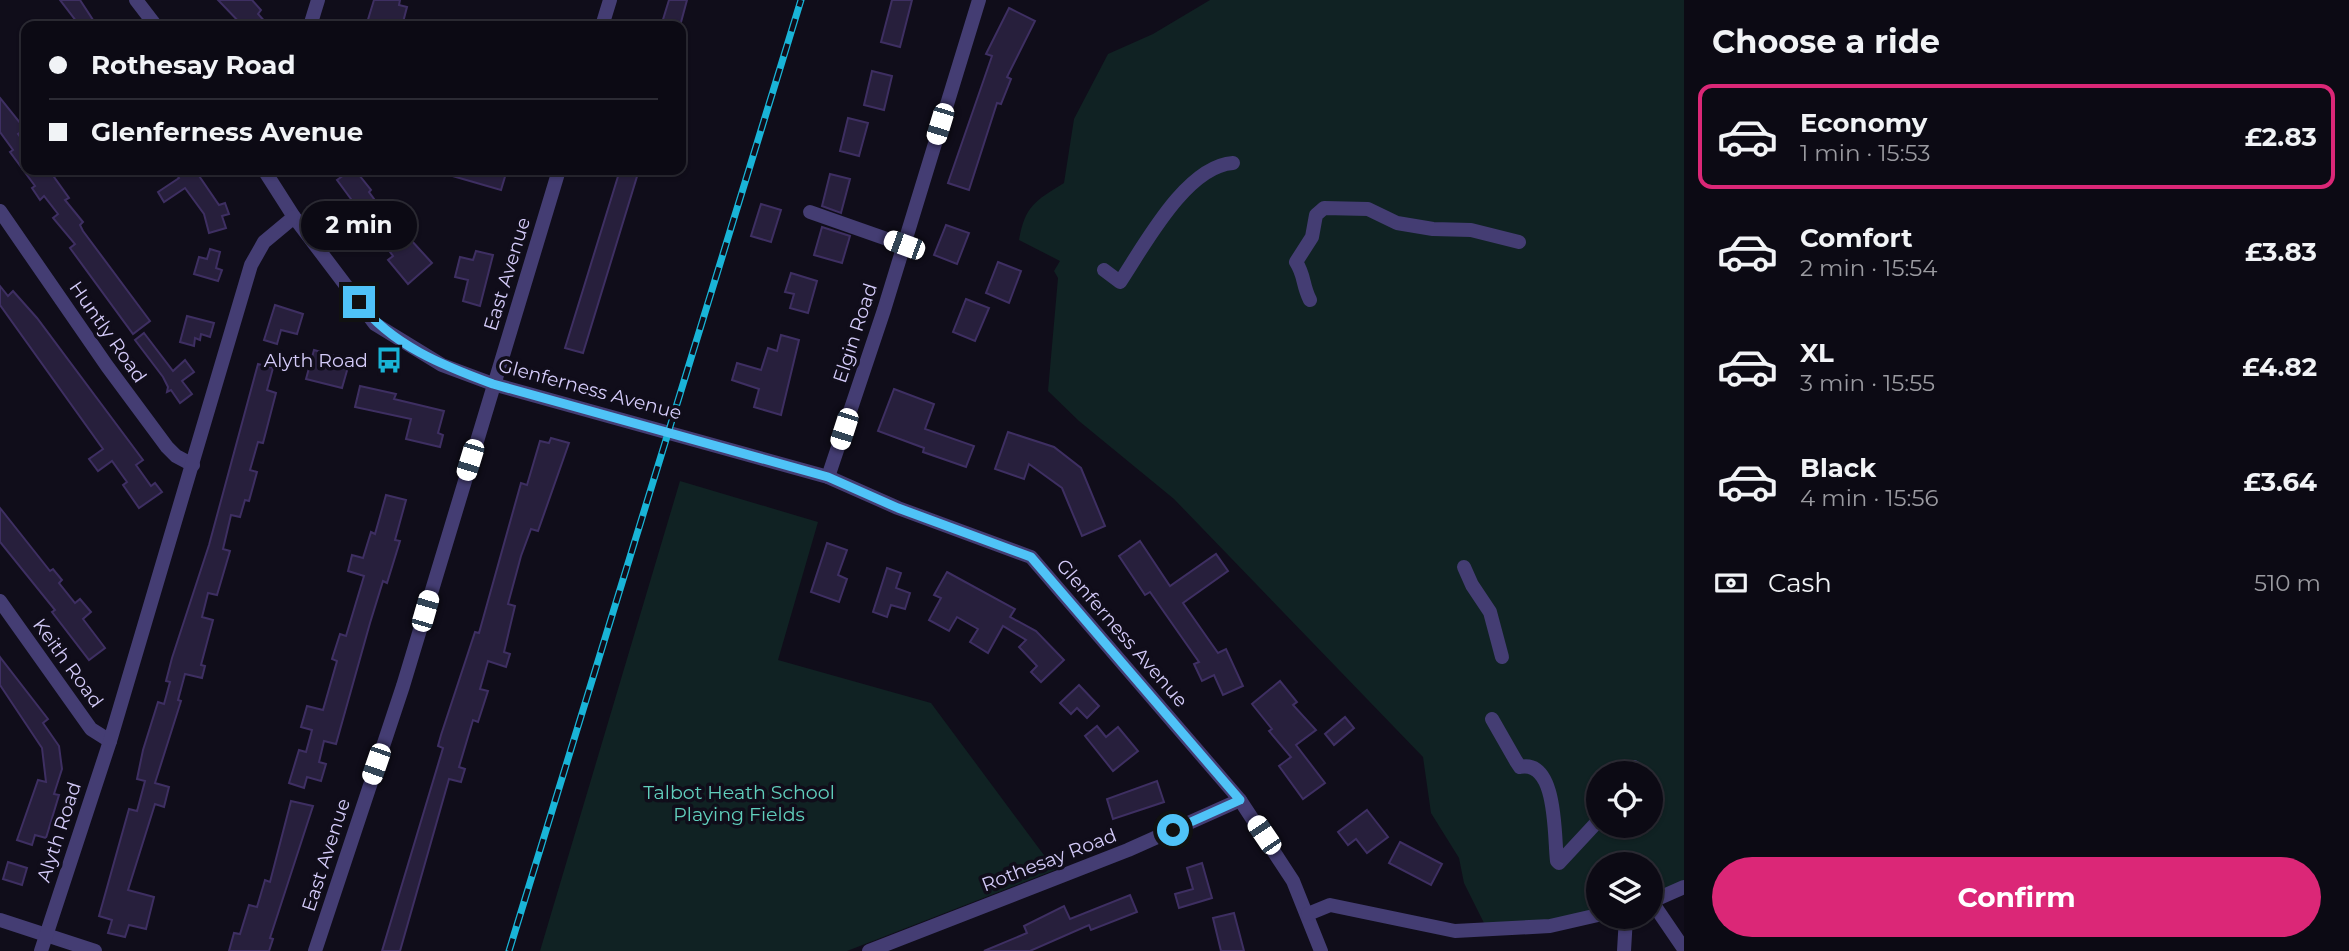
<!DOCTYPE html>
<html lang="en">
<head>
<meta charset="utf-8">
<style>
	body { margin:0; font-family:Montserrat,sans-serif; background:#15131d; color:#f1f3f6; height:100vh; display:flex; flex-direction:column; font-size:26px; white-space:nowrap }
	* { box-sizing:border-box; margin:0 }
	p { font-size:23px; color:#9a9aa0 }
	.icon { flex:none; width:38px; height:38px; fill:none; stroke:currentColor; stroke-width:2; stroke-linecap:round; stroke-linejoin:round }
	.map { position:relative; flex:1; overflow:hidden }
	.panel { display:flex; flex-direction:column; background:#0c0a14; width:665px }
	.panel>* { flex:none }
	.hud { position:absolute; left:21px; top:21px; width:665px; height:154px; border-radius:14px; box-shadow:0 2px 5px #0004,0 0 0 2px #2c2b34; display:grid; align-content:center; height:154px; padding:0 28px; background:#0c0a14 }
	.buttons { position:absolute; left:1586px; top:761px; display:grid; gap:14px }
	.buttons a { display:grid; place-items:center; width:77px; height:77px; border-radius:50%; background:#0c0a14; box-shadow:0 2px 5px #0004,0 0 0 2px #2c2b34; font-size:35px }
	.end { position:absolute; width:32px; height:32px; margin:-16px; border:9px solid #4fc3f7; background:#111; box-shadow:0 0 0 4px #111 }
	.from { border-radius:50% }
	.bubble { position:absolute; height:49px; border-radius:24px; background:#0c0a14; box-shadow:0 2px 5px #0004,0 0 0 2px #2c2b34; font-size:23px; font-weight:700; line-height:49px; text-align:center }
	.car { position:absolute; width:21px; height:42px; margin:-21px -10px; border-radius:9px; box-shadow:0 0 5px 2px #0007; background:linear-gradient(#fff 24%,#345 0 40%,#fff 0 76%,#345 0 86%,#fff 0) }
	.hud b { display:flex; align-items:center; gap:24px; height:66px; font-size:26px }
	.hud b+b { border-top:2px solid #2c2b34 }
	.hud i { width:18px; height:18px; background:#f1f3f6 }
	ul { padding:0; list-style:none }
	li { display:flex; align-items:center; gap:21px; height:105px; margin:0 14px 10px; padding:0 14px; border:4px solid transparent; border-radius:14px }
	li div { flex:1 }
	li b { display:block; font-size:26px }
	li em { font-style:normal; font-weight:700 }
	li.on { border-color:#db2777 }
	li>.icon { width:63px; height:63px; stroke-width:1.5 }
	h2 { padding:0 28px; font-size:32px; line-height:84px }
	.pay { display:flex; align-items:center; gap:18px; height:77px; padding:0 28px; font-size:26px }
	.pay p { margin-inline-start:auto }
	.primary-button { display:flex; gap:14px; margin-top:auto; padding:14px 28px }
	.primary-button a { flex:1; height:80px; border-radius:42px; background:#db2777; color:#fff; font-size:28px; font-weight:700; line-height:80px; text-align:center }
	main { display:flex; flex:1; min-height:0 }
	.map>svg:first-child { display:block }
	.green { fill:#102223; fill-rule:evenodd }
	.building { fill:#271f3c; stroke:#3e2f62; stroke-width:2 }
	.lines { fill:none; stroke-linecap:round; stroke-linejoin:round }
	.minor { stroke:#443d73; stroke-width:14 }
	.rail-casing { stroke:#19b4d7; stroke-width:7 }
	.rail { stroke:#100d1a; stroke-width:4.5; stroke-dasharray:13; stroke-linecap:butt }
	.route { stroke:#4fc3f7; stroke-width:9 }
	.labels { text-anchor:middle; dominant-baseline:central; stroke-width:7; stroke-linejoin:round; paint-order:stroke }
	.street-label { font-size:19px; fill:#d4cbf9; stroke:#100d1a }
	.poi-label { font-size:19px; fill:#d4cbf9; stroke:#100d1a; text-anchor:end }
	.park-label { font-size:19px; fill:#61cfbd; stroke:#100d1a }
</style>
</head>
<body>
<main>
<div class="map">
<svg width="1684" height="951" viewBox="0 0 1684 951">
	<rect width="100%" height="100%" fill="#100d1a"/>
	<!-- green -->
	<g class="green">
		<path d="M1210,0H1684V887L1650,900V864H1598V915L1487,929L1464,883L1459,858L1431,813L1423,757L1174,499L1079,421L1048,391L1058,278L1054,271L1060,261L1019,240C1025,206 1035,201 1064,183L1074,119L1108,54L1153,34ZM1598,774H1650V826H1598Z"/>
		<polygon points="680,481 818,522 778,660 931,703 1055,870 847,951 540,951"/>
	</g>
	<!-- building -->
	<g class="building">
		<polygon points="60,0 80,0 97,26 80,26"/>
		<polygon points="218,0 252,0 261,10 258,14 269,26 243,26"/>
		<polygon points="374,0 400,0 399,5 407,7 402,26 366,26"/>
		<polygon points="669,0 687,0 680,26 661,26"/>
		<polygon points="892,0 912,0 900,47 881,42"/>
		<polygon points="1009,8 1035,21 1007,77 1011,79 1001,104 997,103 969,190 948,183 992,56 986,54"/>
		<polygon points="872,71 892,76 884,110 864,105"/>
		<polygon points="0,98 25,129 18,134 24,142 26,140 26,170 49,170 69,198 65,200 83,222 80,225 83,231 150,321 133,334 70,248 75,244 53,218 58,214 44,196 40,200 32,188 35,186 10,152 13,150 0,132"/>
		<polygon points="848,118 868,123 859,156 840,151"/>
		<polygon points="173,170 195,170 219,205 225,203 229,214 222,216 226,228 209,233 204,214 185,188 164,202 158,192 179,178"/>
		<polygon points="351,170 355,170 371,190 369,192 407,244 411,240 432,263 408,284 388,260 393,256 337,180"/>
		<polygon points="442,170 507,170 501,190 442,173"/>
		<polygon points="620,170 639,170 583,353 565,348"/>
		<polygon points="830,174 850,179 841,213 822,206"/>
		<polygon points="761,204 781,210 771,242 751,236"/>
		<polygon points="946,225 969,233 957,264 934,255"/>
		<polygon points="822,227 850,236 842,263 814,255"/>
		<polygon points="210,249 220,252 216,268 222,270 218,281 194,274 199,257 207,259"/>
		<polygon points="476,251 493,255 480,306 463,301 468,280 455,277 460,257 473,260"/>
		<polygon points="998,262 1021,271 1009,303 986,293"/>
		<polygon points="791,273 817,281 808,313 790,308 794,294 785,292"/>
		<polygon points="0,286 8,296 13,291 37,318 143,460 136,465 151,486 155,483 162,492 139,508 123,485 127,482 112,461 98,471 89,459 103,449 0,305"/>
		<polygon points="966,299 989,308 975,341 953,332"/>
		<polygon points="275,305 303,314 297,334 281,330 277,344 264,340"/>
		<polygon points="187,316 214,323 210,337 201,334 200,340 195,338 194,346 180,342"/>
		<polygon points="144,333 173,371 185,360 194,372 182,381 192,394 180,403 171,390 167,392 168,387 163,377 135,340"/>
		<polygon points="781,335 799,340 781,415 754,407 759,389 732,380 737,363 761,370 768,348 777,351"/>
		<polygon points="314,350 350,360 342,388 306,379"/>
		<polygon points="258,364 273,368 267,390 276,393 263,443 258,442 250,470 257,472 249,501 245,500 240,517 231,515 223,549 230,551 217,595 208,593 202,617 213,620 201,665 205,666 202,678 185,674 178,700 181,701 155,783 169,787 164,807 155,804 128,890 154,897 146,929 129,925 125,937 108,933 112,920 99,916 129,809 137,811 145,781 137,779 143,750 158,702 164,704 170,682 166,681 172,658 209,545"/>
		<polygon points="360,386 396,394 394,399 444,411 438,433 443,435 440,447 406,439 411,419 355,407"/>
		<polygon points="894,389 934,404 925,429 974,446 966,467 923,452 924,448 878,431"/>
		<polygon points="1008,432 1054,447 1081,468 1105,526 1082,536 1062,488 1029,464 1024,479 995,469"/>
		<polygon points="551,438 569,443 538,531 531,529 521,556 508,604 515,606 504,652 510,654 506,667 488,661 480,689 488,691 478,722 473,720 459,767 465,769 461,782 449,779 400,951 382,951 443,748 438,746 441,735 475,632 479,633 521,483 527,485 540,441 549,443"/>
		<polygon points="386,495 406,500 395,540 400,541 387,583 383,581 370,623 336,744 324,741 319,762 326,764 321,781 307,777 304,788 289,783 299,750 306,752 312,730 301,727 307,706 323,710 337,661 332,659 340,634 346,636 364,576 348,571 352,555 363,558 371,532 375,534"/>
		<polygon points="0,508 50,571 53,569 62,580 59,583 75,603 80,599 91,612 83,619 105,648 89,660 52,612 55,610 0,542"/>
		<polygon points="1140,541 1170,586 1216,554 1228,571 1183,603 1218,653 1226,649 1243,686 1223,695 1214,675 1202,681 1194,664 1199,662 1150,592 1145,595 1119,556"/>
		<polygon points="827,543 847,550 838,575 847,579 839,602 811,592"/>
		<polygon points="887,568 901,573 896,588 910,593 905,609 891,605 887,617 873,612"/>
		<polygon points="947,572 1015,609 1010,617 1036,631 1064,660 1041,682 1031,672 1037,666 1019,647 1026,640 1003,626 988,653 970,642 978,629 957,617 949,631 929,620 941,598 934,595"/>
		<polygon points="0,657 48,719 43,723 59,746 62,769 54,794 59,795 46,838 35,835 32,845 17,840 38,780 46,782 42,748 0,685"/>
		<polygon points="1280,681 1297,702 1293,705 1316,730 1296,745 1325,783 1303,799 1279,766 1291,757 1269,731 1272,729 1252,704"/>
		<polygon points="1079,685 1099,706 1087,718 1077,708 1071,714 1060,703"/>
		<polygon points="1345,717 1354,728 1334,745 1325,734"/>
		<polygon points="1097,726 1106,737 1118,727 1138,751 1113,771 1085,736"/>
		<polygon points="1157,781 1164,802 1113,819 1107,799"/>
		<polygon points="291,801 313,806 270,938 273,939 269,951 229,951 234,933 240,934 249,905 257,907 265,880 270,882"/>
		<polygon points="1367,810 1388,837 1367,853 1356,839 1348,845 1338,832"/>
		<polygon points="1400,842 1442,864 1431,885 1389,863"/>
		<polygon points="8,862 27,868 22,885 3,879"/>
		<polygon points="1202,863 1212,898 1179,908 1175,894 1193,889 1187,868"/>
		<polygon points="1130,895 1137,912 1091,930 1089,925 1030,951 984,951 1027,933 1024,926 1064,906 1070,919"/>
		<polygon points="1234,913 1244,951 1221,951 1213,918"/>
	</g>
	<g class="lines">
		<!-- minor -->
		<g class="minor">
			<polyline points="136,0 156,26"/>
			<polyline points="310,26 318,0"/>
			<polyline points="602,26 610,0"/>
			<polyline points="264,170 294,217 375,324 442,365 493,384 828,477 898,508 1031,557 1240,800 1293,881 1321,951"/>
			<polyline points="0,211 107,366 167,447 176,456 193,465"/>
			<polyline points="810,212 904,245"/>
			<path d="M1104,270L1120,282C1144,246 1186,166 1233,163"/>
			<path d="M1310,300C1302,284 1305,276 1296,262L1312,237L1316,215L1324,208L1368,209L1397,223L1433,229L1471,230L1519,242"/>
			<polyline points="828,477 884,310 979,0"/>
			<polyline points="1464,567 1472,585 1490,612 1502,657"/>
			<polyline points="0,601 91,729 110,741"/>
			<path d="M1492,719L1516,761L1520,767C1558,759 1554,838 1557,861L1559,863L1598,821"/>
			<polyline points="1628,774 1634,767"/>
			<polyline points="1650,902 1684,887"/>
			<polyline points="1652,902 1684,949"/>
			<polyline points="1308,914 1330,905 1455,931 1550,926 1598,915"/>
			<polyline points="0,920 95,951"/>
			<polyline points="41,951 110,741 251,265 264,242 294,217"/>
			<polyline points="315,951 403,686 559,170"/>
			<polyline points="869,951 1128,850 1240,800"/>
			<polyline points="1624,951 1626,917"/>
		</g>
		<!-- rail casing -->
		<g class="rail-casing">
			<polyline id="rail" points="509,951 801,0"/>
		</g>
		<!-- rail -->
		<use href="#rail" class="rail"/>
	</g>
	<g class="lines">
		<!-- route -->
		<path class="route" d="M359,302C391,345 444,366 493,384L828,477L898,508L1031,557L1240,800L1173,830"/>
	</g>
	<!-- icons -->
	<defs>
		<g id="bus-bare" transform="scale(2.1)"><path d="M-5-6H5V4H4V6H2V4H-2V6H-4V4H-5ZM-3.5-4V0h7V-4ZM-3.5 1.2v1.5H-2V1.2ZM2 1.2v1.5H3.5V1.2Z" fill="#19b4d7" stroke="#100d1a" stroke-width="2.5" paint-order="stroke"/></g>
	</defs>
	<g fill-rule="evenodd">
		<use href="#bus-bare" x="389" y="360"/>
	</g>
	<g class="labels">
		<!-- street labels -->
		<g class="street-label">
			<text transform="translate(507 274) rotate(-73)">East Avenue</text>
			<text transform="translate(108 332) rotate(55)">Huntly Road</text>
			<text transform="translate(855 333) rotate(-72)">Elgin Road</text>
			<text transform="translate(590 389) rotate(15)">Glenferness Avenue</text>
			<text transform="translate(1122 633) rotate(49)">Glenferness Avenue</text>
			<text transform="translate(68 663) rotate(54)">Keith Road</text>
			<text transform="translate(59 832) rotate(-72)">Alyth Road</text>
			<text transform="translate(326 855) rotate(-72)">East Avenue</text>
			<text transform="translate(1049 860) rotate(-21)">Rothesay Road</text>
		</g>
		<!-- poi labels -->
		<g class="poi-label">
			<text x="368" y="360">Alyth Road</text>
		</g>
		<!-- park labels -->
		<g class="park-label">
			<text x="739" y="792">Talbot Heath School<tspan x="739" dy="22">Playing Fields</tspan></text>
		</g>
	</g>
</svg>
<div class="buttons">
<a><svg class="icon" aria-label="locate" viewBox="0 0 24 24"><circle cx="12" cy="12" r="6"/><path d="M12 2v4M12 18v4M2 12h4M18 12h4"/></svg></a>
<a><svg class="icon" aria-label="layers" viewBox="0 0 24 24"><path d="M12 4l9 5-9 5-9-5zM3 14l9 5 9-5"/></svg></a>
</div>
<i class="end from" style="left:1173px;top:830px"></i>
<i class="end" style="left:359px;top:302px"></i>
<div class="bubble" style="left:301px;top:201px;width:116px">2 min</div>
<i class="car" style="left:940px;top:124px;rotate:197deg"></i>
<i class="car" style="left:904px;top:245px;rotate:290deg"></i>
<i class="car" style="left:844px;top:429px;rotate:198deg"></i>
<i class="car" style="left:470px;top:460px;rotate:197deg"></i>
<i class="car" style="left:425px;top:611px;rotate:16deg"></i>
<i class="car" style="left:376px;top:764px;rotate:199deg"></i>
<i class="car" style="left:1264px;top:835px;rotate:326deg"></i>
<div class="hud">
<b><i class="from"></i>Rothesay Road</b>
<b><i></i>Glenferness Avenue</b>
</div>
</div>
<section class="panel">
<h2>Choose a ride</h2>
<ul>
<li class="on"><svg class="icon" aria-label="car" viewBox="0 0 24 24"><path d="M5 17H2v-5l4-1 3-4h7l3 4 3 1v5h-3M9 17h6M6 11h13"/><circle cx="7" cy="17" r="2"/><circle cx="17" cy="17" r="2"/></svg><div><b>Economy</b><p>1 min · 15:53</p></div><em>£2.83</em></li>
<li><svg class="icon" aria-label="car" viewBox="0 0 24 24"><path d="M5 17H2v-5l4-1 3-4h7l3 4 3 1v5h-3M9 17h6M6 11h13"/><circle cx="7" cy="17" r="2"/><circle cx="17" cy="17" r="2"/></svg><div><b>Comfort</b><p>2 min · 15:54</p></div><em>£3.83</em></li>
<li><svg class="icon" aria-label="car" viewBox="0 0 24 24"><path d="M5 17H2v-5l4-1 3-4h7l3 4 3 1v5h-3M9 17h6M6 11h13"/><circle cx="7" cy="17" r="2"/><circle cx="17" cy="17" r="2"/></svg><div><b>XL</b><p>3 min · 15:55</p></div><em>£4.82</em></li>
<li><svg class="icon" aria-label="car" viewBox="0 0 24 24"><path d="M5 17H2v-5l4-1 3-4h7l3 4 3 1v5h-3M9 17h6M6 11h13"/><circle cx="7" cy="17" r="2"/><circle cx="17" cy="17" r="2"/></svg><div><b>Black</b><p>4 min · 15:56</p></div><em>£3.64</em></li>
</ul>
<div class="pay"><svg class="icon" aria-label="cash" viewBox="0 0 24 24"><path d="M3 7h18v10H3z"/><circle cx="12" cy="12" r="2"/></svg>Cash<p>510 m</p></div>
<div class="primary-button"><a>Confirm</a></div>
</section>
</main>
</body>
</html>
